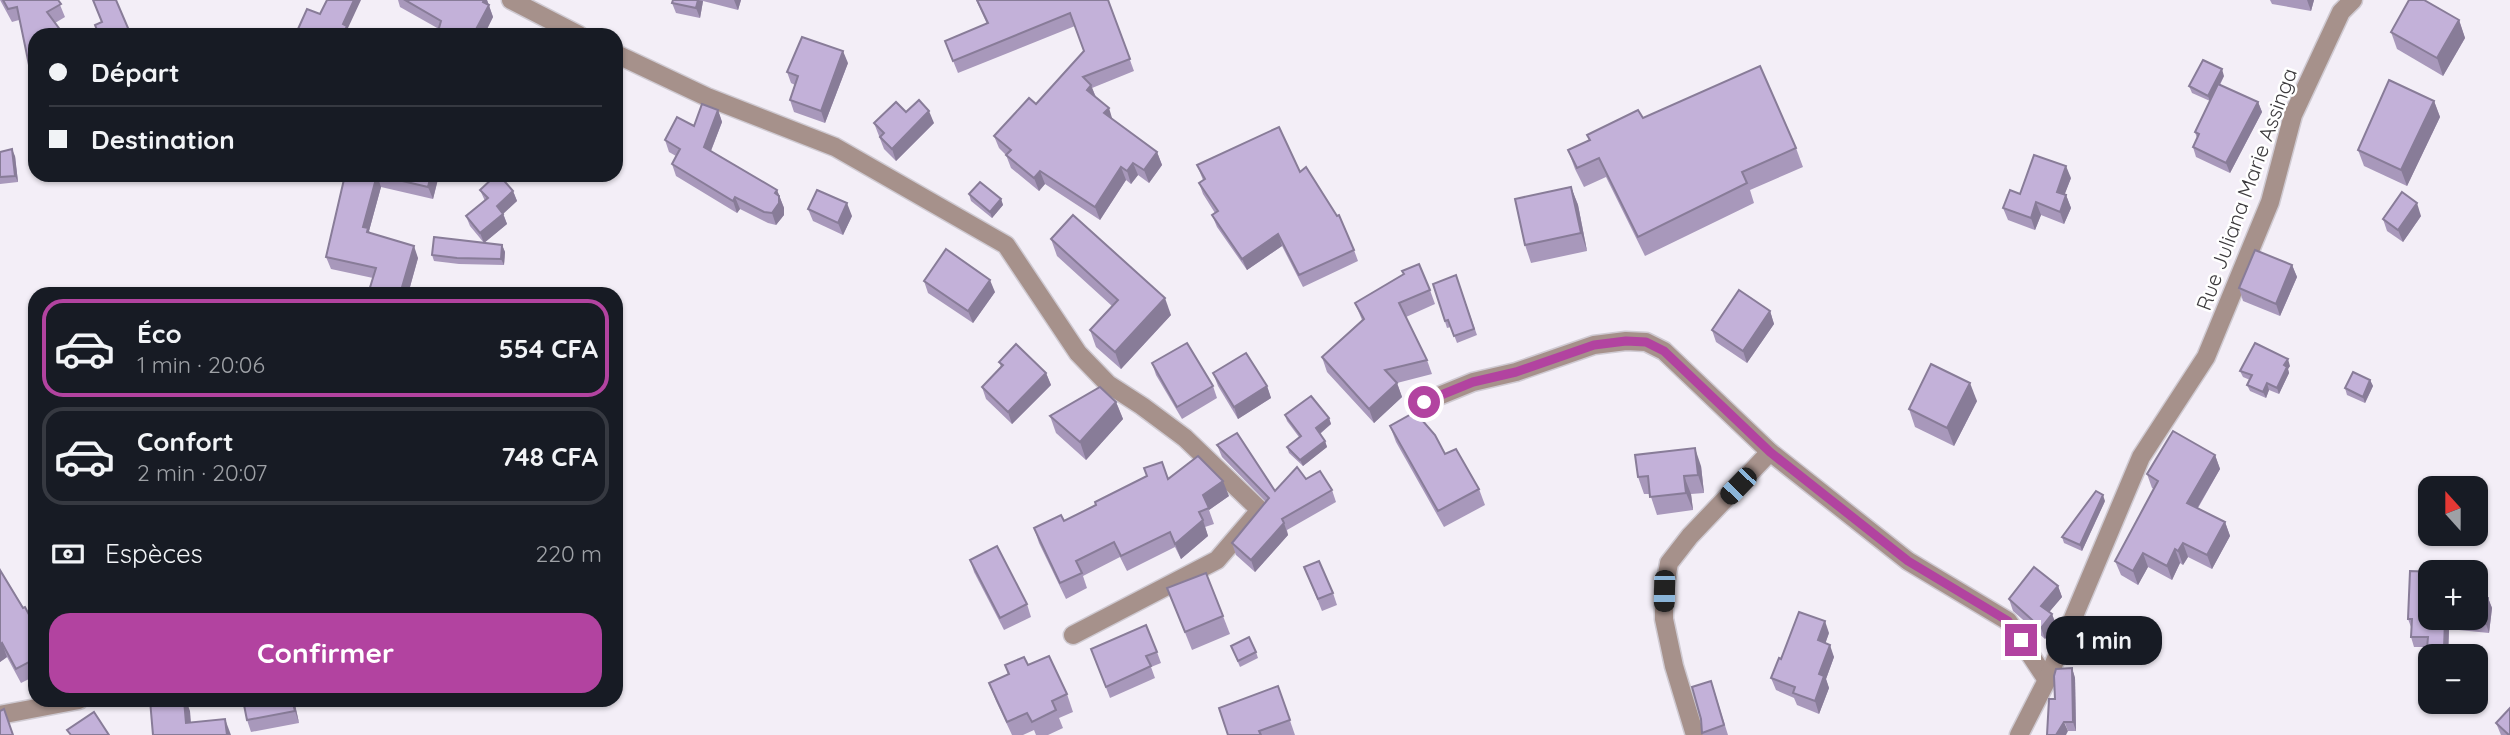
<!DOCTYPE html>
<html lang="fr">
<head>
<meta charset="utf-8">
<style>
	body { margin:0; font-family:Quicksand,sans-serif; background:#242831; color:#f1f3f6; height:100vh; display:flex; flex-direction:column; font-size:26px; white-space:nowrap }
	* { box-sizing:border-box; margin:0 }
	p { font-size:23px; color:#9ea1a6 }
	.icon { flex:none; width:38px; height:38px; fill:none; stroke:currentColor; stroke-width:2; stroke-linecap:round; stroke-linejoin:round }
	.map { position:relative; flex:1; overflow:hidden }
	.sheet { position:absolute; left:28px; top:287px; width:595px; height:420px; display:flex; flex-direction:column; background:#171b24; border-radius:21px; box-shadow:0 2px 5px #0004 }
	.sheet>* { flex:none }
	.top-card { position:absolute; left:28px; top:28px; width:595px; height:154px; border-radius:21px; box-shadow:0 2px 5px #0004; display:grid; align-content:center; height:154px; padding:0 21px; background:#171b24 }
	.needle { width:46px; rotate:339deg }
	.fabs { position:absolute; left:2418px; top:476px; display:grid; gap:14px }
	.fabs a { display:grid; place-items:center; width:70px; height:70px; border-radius:14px; background:#171b24; box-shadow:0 2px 5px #0004; font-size:35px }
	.end { position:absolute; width:32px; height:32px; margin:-16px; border:9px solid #b243a0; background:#fff; box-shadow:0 0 0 4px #fff }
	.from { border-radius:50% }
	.bubble { position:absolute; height:49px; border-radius:21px; background:#171b24; box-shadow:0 2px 5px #0004; font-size:23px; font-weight:800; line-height:49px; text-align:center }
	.car { position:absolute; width:21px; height:42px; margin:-21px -10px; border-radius:9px; box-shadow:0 0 5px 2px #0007; background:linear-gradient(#222 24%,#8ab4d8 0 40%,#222 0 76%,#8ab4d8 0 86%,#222 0) }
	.top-card b { display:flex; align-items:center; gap:24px; height:66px; font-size:26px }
	.top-card b+b { border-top:2px solid #363941 }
	.top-card i { width:18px; height:18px; background:#f1f3f6 }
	ul { padding:12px 0 0; list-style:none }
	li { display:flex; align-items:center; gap:21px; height:98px; margin:0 14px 10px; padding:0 7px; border:4px solid #363941; border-radius:21px }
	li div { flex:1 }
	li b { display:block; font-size:26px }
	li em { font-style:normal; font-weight:800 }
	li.selected { border-color:#b243a0 }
	li>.icon { width:63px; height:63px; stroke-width:1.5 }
	.pay { display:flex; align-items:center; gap:18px; height:77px; padding:0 21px; font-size:26px }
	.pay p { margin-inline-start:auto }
	.primary-button { display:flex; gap:14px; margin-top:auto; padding:14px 21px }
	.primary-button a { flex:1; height:80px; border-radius:21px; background:#b243a0; color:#fff; font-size:28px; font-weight:800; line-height:80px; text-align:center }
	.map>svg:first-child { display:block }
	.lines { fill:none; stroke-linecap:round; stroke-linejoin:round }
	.minor-casing { stroke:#cfcad2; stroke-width:21 }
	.minor { stroke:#a6918b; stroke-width:18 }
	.wall { fill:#a898bb }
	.shaded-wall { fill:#887c98 }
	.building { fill:#c3b1d9; stroke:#887c98; stroke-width:2 }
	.route { stroke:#b243a0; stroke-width:9 }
	.labels { text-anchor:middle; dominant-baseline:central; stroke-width:5; stroke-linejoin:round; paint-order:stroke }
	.street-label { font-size:21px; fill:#3d3b3e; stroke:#fff }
</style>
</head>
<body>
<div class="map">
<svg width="2510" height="735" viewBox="0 0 2510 735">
	<rect width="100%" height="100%" fill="#f3eef7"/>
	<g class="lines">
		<!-- minor casing -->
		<g class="minor-casing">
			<g id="minor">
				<polyline points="511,0 579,35"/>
				<polyline points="616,54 707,97 835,147 1006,245 1078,353 1108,384 1142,406 1185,438 1260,510 1217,560 1073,635"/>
				<polyline points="1424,402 1473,382 1516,372 1594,345 1626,341 1646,342 1664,351 1770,452 1908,561 2008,621 2047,680"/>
				<polyline points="0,715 79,700"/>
				<polyline points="1695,735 1674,666 1664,619 1664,591 1669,563 1690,536 1770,452"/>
				<polyline points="2019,735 2047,680 2141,457 2206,357 2270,202 2293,115 2341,12 2353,0"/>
			</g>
		</g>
		<!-- minor -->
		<use href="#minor" class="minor"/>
	</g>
	<!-- wall -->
	<g class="wall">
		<polygon points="0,0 58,0 65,17 55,23 19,20 12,22"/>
		<polygon points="398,0 487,0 493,17 484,35 437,35 439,29 400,7"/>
		<polygon points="673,0 741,0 738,10 703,1 700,18 676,13 672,3"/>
		<polygon points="976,0 1108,0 1134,71 1092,88 1096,97 1113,120 1157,152 1162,165 1149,183 1138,175 1131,184 1126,180 1100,220 1045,184 1039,191 1011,168 1006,155 999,148 994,136 1036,104 1084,51 1075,26 958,73 945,41 987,24"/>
		<polygon points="2270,0 2314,0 2311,11 2272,4"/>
		<polygon points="2459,20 2465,38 2443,76 2397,49 2391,32"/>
		<polygon points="348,28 350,35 300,35 298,29"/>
		<polygon points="848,63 825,123 794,112 790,100 795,85 791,83 787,72"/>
		<polygon points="2224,76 2220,85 2258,102 2262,112 2230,173 2196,157 2193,147 2197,138 2195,132 2210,101 2192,93 2189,86"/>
		<polygon points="2434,101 2440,117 2407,186 2364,166 2358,150"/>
		<polygon points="718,110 722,122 711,151 777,190 784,208 784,215 776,225 768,223 740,209 737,213 676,176 672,164 676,156 669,152 665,140 694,126"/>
		<polygon points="906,112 934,123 896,161 884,149 874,123"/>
		<polygon points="1643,118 1796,148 1803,167 1750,190 1754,203 1645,256 1606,177 1584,187 1575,169 1568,150 1589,140 1587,135"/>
		<polygon points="0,152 15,156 18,182 0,184"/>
		<polygon points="1197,165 1300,172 1354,250 1358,261 1303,287 1282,246 1247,270 1217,227 1212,215 1215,213 1203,194 1199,183 1203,180"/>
		<polygon points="345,175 439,175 433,199 381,187 369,231 370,233 418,258 408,294 368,294 373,278 331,269 326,257"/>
		<polygon points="2071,178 2064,195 2066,195 2071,208 2064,224 2041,215 2035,230 2008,220 2003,208 2020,194"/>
		<polygon points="1571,187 1578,205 1587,251 1531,263 1525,245"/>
		<polygon points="480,190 513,191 517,201 503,213 507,224 484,243 470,226 466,216 485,201"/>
		<polygon points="969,194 1001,199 1003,205 992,218 971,201"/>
		<polygon points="808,209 852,216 843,235 813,221"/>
		<polygon points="2421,216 2403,242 2387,231 2383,219"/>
		<polygon points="1051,239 1171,315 1121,369 1096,347 1090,330 1112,306 1057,256"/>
		<polygon points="502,245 505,252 504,265 459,264 434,261 432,255"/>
		<polygon points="2292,265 2297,277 2280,316 2243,301 2239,288"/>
		<polygon points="1456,275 1477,335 1457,343 1451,327 1447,328 1433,284"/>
		<polygon points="924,281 995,292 973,323 928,293"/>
		<polygon points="1430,290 1435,304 1406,317 1427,360 1432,374 1397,383 1402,397 1374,423 1327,372 1322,357 1362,320 1355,303"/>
		<polygon points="1770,311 1774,324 1747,363 1716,342 1712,330"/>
		<polygon points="999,362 1046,373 1051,385 1012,424 986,399 982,387 1001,367"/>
		<polygon points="1152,363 1213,386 1217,398 1182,419 1156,375"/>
		<polygon points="2290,366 2288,369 2289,373 2279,394 2269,390 2266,398 2250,391 2247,385 2250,380 2243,377 2240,371"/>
		<polygon points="1213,373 1267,386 1271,398 1238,419 1218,386"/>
		<polygon points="2370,380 2373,386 2365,403 2347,395 2345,388"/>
		<polygon points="1977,401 1954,446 1915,427 1909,409"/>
		<polygon points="1116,402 1123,419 1086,460 1056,433 1050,416"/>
		<polygon points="1285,415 1329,418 1331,424 1320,434 1325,441 1327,447 1303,466 1289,453 1287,447 1299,437 1287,421"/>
		<polygon points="1390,426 1445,454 1479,489 1485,505 1444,527 1396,442"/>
		<polygon points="1217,445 1275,491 1306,479 1332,490 1336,502 1287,530 1288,535 1255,572 1236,555 1232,543 1266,502 1222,457"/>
		<polygon points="2215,455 2220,469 2198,508 2225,522 2230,536 2212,569 2188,557 2183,565 2180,563 2172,580 2148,567 2138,585 2121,575 2115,561 2154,489 2152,488 2147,474"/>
		<polygon points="1701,466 1704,493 1691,494 1693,510 1657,515 1650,494 1644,494 1638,477"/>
		<polygon points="1168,479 1229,496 1209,510 1214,524 1205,527 1208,536 1181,559 1175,547 1127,571 1120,557 1083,576 1087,588 1066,599 1039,543 1034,528 1064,521 1096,505"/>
		<polygon points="2105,501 2082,551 2064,543 2062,537"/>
		<polygon points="970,560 1027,604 1031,617 1004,630 974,572"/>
		<polygon points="1304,567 1333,593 1337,605 1322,611"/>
		<polygon points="0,570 35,626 35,676 21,683 7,657 0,662"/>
		<polygon points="2058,586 2062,597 2049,612 2052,614 2056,625 2045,639 2013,611 2009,599"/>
		<polygon points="1167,588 1223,616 1230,634 1192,650"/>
		<polygon points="2481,588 2485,598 2488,598 2492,608 2489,633 2449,629 2448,656 2431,656 2431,658 2427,647 2414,647 2411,637 2411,627 2408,619 2431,618"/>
		<polygon points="1829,633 1825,643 1834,657 1826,679 1829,688 1819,714 1797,705 1794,698 1776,690 1771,678 1781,659"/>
		<polygon points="1231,646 1256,652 1258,658 1240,667"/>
		<polygon points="1091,649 1157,652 1161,663 1151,667 1155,678 1110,698"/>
		<polygon points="1005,665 1028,665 1067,694 1073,712 1059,718 1063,728 1048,735 1036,735 1034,730 1023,735 1012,735 996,701 989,683 1008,674"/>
		<polygon points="2072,668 2075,678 2076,731 2068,731 2055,699"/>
		<polygon points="1711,681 1715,693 1728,735 1703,735 1702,733"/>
		<polygon points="1278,686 1295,735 1228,735"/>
		<polygon points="243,700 294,700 299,723 251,732 247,720"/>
		<polygon points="2496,723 2510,735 2501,735"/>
	</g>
	<!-- shaded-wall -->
	<g class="shaded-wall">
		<polygon points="354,0 361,0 348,28 350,35 343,35 343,24"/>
		<polygon points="484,0 487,0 493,17 484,35 473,35"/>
		<polygon points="698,0 703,1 700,18 696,8"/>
		<polygon points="734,0 741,0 738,10"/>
		<polygon points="2307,0 2314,0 2311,11"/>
		<polygon points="2459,20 2465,38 2443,76 2437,58"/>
		<polygon points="843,51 848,63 825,123 821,111"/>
		<polygon points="2222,69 2224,76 2210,102 2208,96"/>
		<polygon points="1091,85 1096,98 1087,90"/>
		<polygon points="2434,101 2440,117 2407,186 2401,170"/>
		<polygon points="2258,102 2262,112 2230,173 2226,163"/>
		<polygon points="1109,108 1113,121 1104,113"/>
		<polygon points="718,110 722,122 708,158 704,147"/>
		<polygon points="929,111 934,123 896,161 892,149"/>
		<polygon points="12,149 15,156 18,182 15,176"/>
		<polygon points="1157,152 1162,165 1149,183 1144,170"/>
		<polygon points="1133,163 1138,175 1131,184 1127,171"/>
		<polygon points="2066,166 2071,178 2061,204 2057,192"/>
		<polygon points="1121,167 1126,180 1100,220 1095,207"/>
		<polygon points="1040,171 1045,184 1039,191 1034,178"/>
		<polygon points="377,175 381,187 369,231 372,240 363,227"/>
		<polygon points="431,175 439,175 433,199 428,187"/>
		<polygon points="1571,187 1578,205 1587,251 1581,233"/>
		<polygon points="777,190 784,208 784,215 776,225 772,213 775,193"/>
		<polygon points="513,191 517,201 501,216 497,206"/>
		<polygon points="2066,195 2071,208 2064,224 2060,212"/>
		<polygon points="735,197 740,209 737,213 733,201"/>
		<polygon points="1001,199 1003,205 992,218 990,212"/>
		<polygon points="2036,202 2041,215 2035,230 2031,218"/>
		<polygon points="847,203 852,216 843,235 838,223"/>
		<polygon points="2417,203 2421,216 2403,242 2398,230"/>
		<polygon points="503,214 507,224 484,243 480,233"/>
		<polygon points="1278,234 1282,246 1247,270 1242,259"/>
		<polygon points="502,245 505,252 504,265 501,259"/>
		<polygon points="414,246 418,258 408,294 400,294"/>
		<polygon points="2292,265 2297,277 2280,316 2276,304"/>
		<polygon points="990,280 995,292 973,323 968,311"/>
		<polygon points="1165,298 1171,315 1121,369 1115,352"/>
		<polygon points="1770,311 1774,324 1747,363 1743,351"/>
		<polygon points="2288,359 2290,366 2288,369 2289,373 2279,394 2277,388 2284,365"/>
		<polygon points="1046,373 1051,385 1012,424 1008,412"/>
		<polygon points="2370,380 2373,386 2365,403 2363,397"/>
		<polygon points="1397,383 1402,397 1374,423 1369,409"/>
		<polygon points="1970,383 1977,401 1954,446 1947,428"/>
		<polygon points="2267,383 2269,390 2266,398 2263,392"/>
		<polygon points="1267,386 1271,398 1238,419 1234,407"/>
		<polygon points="1116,402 1123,419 1086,460 1080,442"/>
		<polygon points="1329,418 1331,424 1318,435 1316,428"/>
		<polygon points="1325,441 1327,447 1303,466 1300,460"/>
		<polygon points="1695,448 1701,466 1704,493 1698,475"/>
		<polygon points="2215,455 2220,469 2192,517 2187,503"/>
		<polygon points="1684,476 1691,494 1693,510 1686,493"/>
		<polygon points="1223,481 1229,496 1209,510 1203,495"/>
		<polygon points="2103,495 2105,501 2082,551 2080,545"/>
		<polygon points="1203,520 1208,536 1181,559 1175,544"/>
		<polygon points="2225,522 2230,536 2212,569 2207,555"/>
		<polygon points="1284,523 1288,535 1255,572 1251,560"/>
		<polygon points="2183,543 2188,557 2183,565 2178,551"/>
		<polygon points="2175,549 2180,563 2172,580 2167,566"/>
		<polygon points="2143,553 2148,567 2138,585 2133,571"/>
		<polygon points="2058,586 2062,597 2045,617 2041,606"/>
		<polygon points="2488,598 2492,608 2489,633 2486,624"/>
		<polygon points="2052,614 2056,625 2045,639 2041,628"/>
		<polygon points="2445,620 2449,629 2448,656 2444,649"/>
		<polygon points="1825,621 1829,633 1822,653 1818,640"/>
		<polygon points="2,643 7,657 0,662 0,645"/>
		<polygon points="1830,645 1834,657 1826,679 1829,688 1819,714 1815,701 1819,674"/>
		<polygon points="2072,668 2075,678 2076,731 2073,722"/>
		<polygon points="184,700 186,700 190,711 192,735 186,723"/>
		<polygon points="292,700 294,700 299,723 295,711"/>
		<polygon points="225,719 231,735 227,735"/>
		<polygon points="2064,722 2068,731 2066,735 2056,735"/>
	</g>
	<!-- building -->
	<g class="building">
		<polygon points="3,0 58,0 61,4 47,12 64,35 35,35 35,94 17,7 8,9"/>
		<polygon points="93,0 116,0 131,35 99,35 95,25 102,22"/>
		<polygon points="327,0 354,0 343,24 347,26 343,35 311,35 298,29 307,9 320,14"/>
		<polygon points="405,0 484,0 483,2 489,5 473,35 437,35 441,21"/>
		<polygon points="673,0 698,0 696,8 672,3"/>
		<polygon points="977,0 1108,0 1130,59 1083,77 1091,85 1087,90 1109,108 1104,113 1157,152 1144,170 1133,163 1127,171 1121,167 1095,207 1040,171 1034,178 1006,155 1011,150 994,136 1029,98 1036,104 1084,51 1070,13 953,61 945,41 988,23"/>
		<polygon points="2409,0 2424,0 2459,20 2437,58 2391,32"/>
		<polygon points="802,37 843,51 821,111 790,100 798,76 787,72"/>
		<polygon points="2203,60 2222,69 2208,96 2189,86"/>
		<polygon points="1760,66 1796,148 1742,172 1747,183 1638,237 1599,158 1577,168 1568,150 1590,140 1587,135 1638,110 1643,118"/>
		<polygon points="2389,80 2434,101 2401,170 2358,150"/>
		<polygon points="2218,84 2258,102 2226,163 2193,147 2199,134 2195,132"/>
		<polygon points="919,100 929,111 892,149 880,137 884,133 874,123 896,102 906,112"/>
		<polygon points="702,104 718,110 704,147 777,190 775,193 779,196 779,203 772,213 764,212 735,197 733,201 672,164 680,149 665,140 677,117 694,126"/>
		<polygon points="1279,127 1300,172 1306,167 1337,216 1339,215 1354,250 1299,275 1278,234 1242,259 1212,215 1218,211 1199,183 1205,179 1197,165"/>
		<polygon points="12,149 15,176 0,177 0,152"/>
		<polygon points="2034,155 2066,166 2057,192 2066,195 2060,212 2036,202 2031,218 2003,208 2010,190 2020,194"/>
		<polygon points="345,175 431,175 428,187 377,175 363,227 368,228 367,232 414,246 400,294 368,294 376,268 326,257"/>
		<polygon points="496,175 499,175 513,191 497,206 503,214 480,233 466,216 488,198 480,190"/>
		<polygon points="980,182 1001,199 990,212 969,194"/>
		<polygon points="1571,187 1581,233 1525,245 1515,199"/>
		<polygon points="817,190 847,203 838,223 808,209"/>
		<polygon points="2402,192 2417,203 2398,230 2383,219"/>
		<polygon points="1073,215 1165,298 1115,352 1090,330 1118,300 1051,239"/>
		<polygon points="434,237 502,245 501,259 457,258 432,255"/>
		<polygon points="946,249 990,280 968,311 924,281"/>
		<polygon points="2255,250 2292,265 2276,304 2239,288"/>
		<polygon points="1419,264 1430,290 1399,303 1427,360 1385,370 1397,383 1369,409 1322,357 1364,319 1355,303 1404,274 1402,271"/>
		<polygon points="1456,275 1474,329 1454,336 1448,320 1445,321 1433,284"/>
		<polygon points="1739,290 1770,311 1743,351 1712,330"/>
		<polygon points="1187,343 1213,386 1177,407 1152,363"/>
		<polygon points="2255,343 2288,359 2284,365 2287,367 2277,388 2267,383 2263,392 2247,385 2252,375 2240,371"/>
		<polygon points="1016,344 1046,373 1008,412 982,387 1003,365 999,362"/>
		<polygon points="1246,353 1267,386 1234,407 1213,373"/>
		<polygon points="1931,364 1970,383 1947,428 1909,409"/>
		<polygon points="2353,372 2370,380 2363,397 2345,388"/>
		<polygon points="1100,387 1116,402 1080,442 1050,416"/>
		<polygon points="1311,396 1329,418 1316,428 1325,441 1300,460 1287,447 1301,436 1285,415"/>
		<polygon points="1415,412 1435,435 1445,454 1456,449 1479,489 1438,511 1390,426"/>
		<polygon points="2173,431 2215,455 2187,503 2225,522 2207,555 2183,543 2178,551 2175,549 2167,566 2143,553 2133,571 2115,561 2158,481 2147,474"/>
		<polygon points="1237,433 1275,491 1297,467 1306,479 1320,471 1332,490 1282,519 1284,523 1251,560 1232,543 1269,498 1217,445"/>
		<polygon points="1695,448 1698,475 1684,476 1686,493 1650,497 1648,476 1638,477 1635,455"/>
		<polygon points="1198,456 1223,481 1203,495 1209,508 1199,512 1203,520 1175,544 1170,532 1121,556 1114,542 1076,561 1082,573 1060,583 1034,528 1061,515 1064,521 1096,505 1095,502 1147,476 1144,468 1162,462 1168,479"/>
		<polygon points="2096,491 2103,495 2080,545 2062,537"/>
		<polygon points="997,546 1027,604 1000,618 970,560"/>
		<polygon points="1319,561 1333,593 1318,599 1304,567"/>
		<polygon points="2034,567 2058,586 2041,606 2052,614 2041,628 2009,599"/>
		<polygon points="0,570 23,608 25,607 35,626 35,659 16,669 2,643 0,645"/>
		<polygon points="2410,571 2435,572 2431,572 2431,618 2476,618 2476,588 2481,588 2481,597 2488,598 2486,624 2445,620 2444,649 2427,648 2428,637 2411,637 2412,619 2408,619"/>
		<polygon points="1206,573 1223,616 1185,632 1167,588"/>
		<polygon points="1799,612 1825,621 1818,640 1830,645 1819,674 1824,676 1815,701 1793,693 1795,687 1771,678 1779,658 1781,659"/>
		<polygon points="1146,625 1157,652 1146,656 1151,666 1106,687 1091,649"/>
		<polygon points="1249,637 1256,652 1238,661 1231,646"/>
		<polygon points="1049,656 1067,694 1052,701 1056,710 1032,722 1027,713 1007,722 989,683 1009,674 1005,665 1024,657 1028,665"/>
		<polygon points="2072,668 2073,722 2064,722 2056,735 2047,735 2049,699 2055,699 2054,676 2056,669"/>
		<polygon points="1711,681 1724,725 1702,733 1701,719 1692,687"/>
		<polygon points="1278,686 1290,720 1259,731 1261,735 1228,735 1219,708"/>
		<polygon points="150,700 184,700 186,723 225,719 227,735 153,735"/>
		<polygon points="243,700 292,700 295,711 247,720"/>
		<polygon points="2510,708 2510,735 2509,735 2496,723"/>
		<polygon points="4,709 13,735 0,735 0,711"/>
		<polygon points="94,712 109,735 71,735 67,730"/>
	</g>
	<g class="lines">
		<!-- route -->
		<polyline class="route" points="1424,402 1473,382 1516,372 1594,345 1626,341 1646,342 1664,351 1770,452 1908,561 2008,621 2021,640"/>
	</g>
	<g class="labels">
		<!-- street labels -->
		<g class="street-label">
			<text transform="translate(2246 189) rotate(-70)">Rue Juliana Marie Assinga</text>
		</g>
	</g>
</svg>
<div class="fabs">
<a><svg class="needle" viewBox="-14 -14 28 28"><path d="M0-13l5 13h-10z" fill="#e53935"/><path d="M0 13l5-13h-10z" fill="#9ea1a6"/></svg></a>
<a>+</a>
<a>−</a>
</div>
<i class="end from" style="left:1424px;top:402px"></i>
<i class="end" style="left:2021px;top:640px"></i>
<div class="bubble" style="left:2046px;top:616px;width:116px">1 min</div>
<i class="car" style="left:1738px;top:486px;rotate:224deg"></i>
<i class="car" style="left:1664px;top:591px;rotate:181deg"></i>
<div class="top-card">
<b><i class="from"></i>Départ</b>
<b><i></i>Destination</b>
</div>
<section class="sheet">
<ul>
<li class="selected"><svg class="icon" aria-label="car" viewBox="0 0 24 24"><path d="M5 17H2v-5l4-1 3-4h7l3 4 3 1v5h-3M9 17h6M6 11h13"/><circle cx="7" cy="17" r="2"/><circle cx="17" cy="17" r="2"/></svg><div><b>Éco</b><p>1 min · 20:06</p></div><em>554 CFA</em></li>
<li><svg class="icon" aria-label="car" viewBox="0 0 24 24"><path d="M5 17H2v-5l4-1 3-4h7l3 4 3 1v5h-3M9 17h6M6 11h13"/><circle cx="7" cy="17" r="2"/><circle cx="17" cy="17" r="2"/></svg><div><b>Confort</b><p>2 min · 20:07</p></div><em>748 CFA</em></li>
</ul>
<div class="pay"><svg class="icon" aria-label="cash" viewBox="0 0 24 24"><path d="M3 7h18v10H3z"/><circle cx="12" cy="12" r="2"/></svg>Espèces<p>220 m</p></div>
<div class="primary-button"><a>Confirmer</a></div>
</section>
</div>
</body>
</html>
